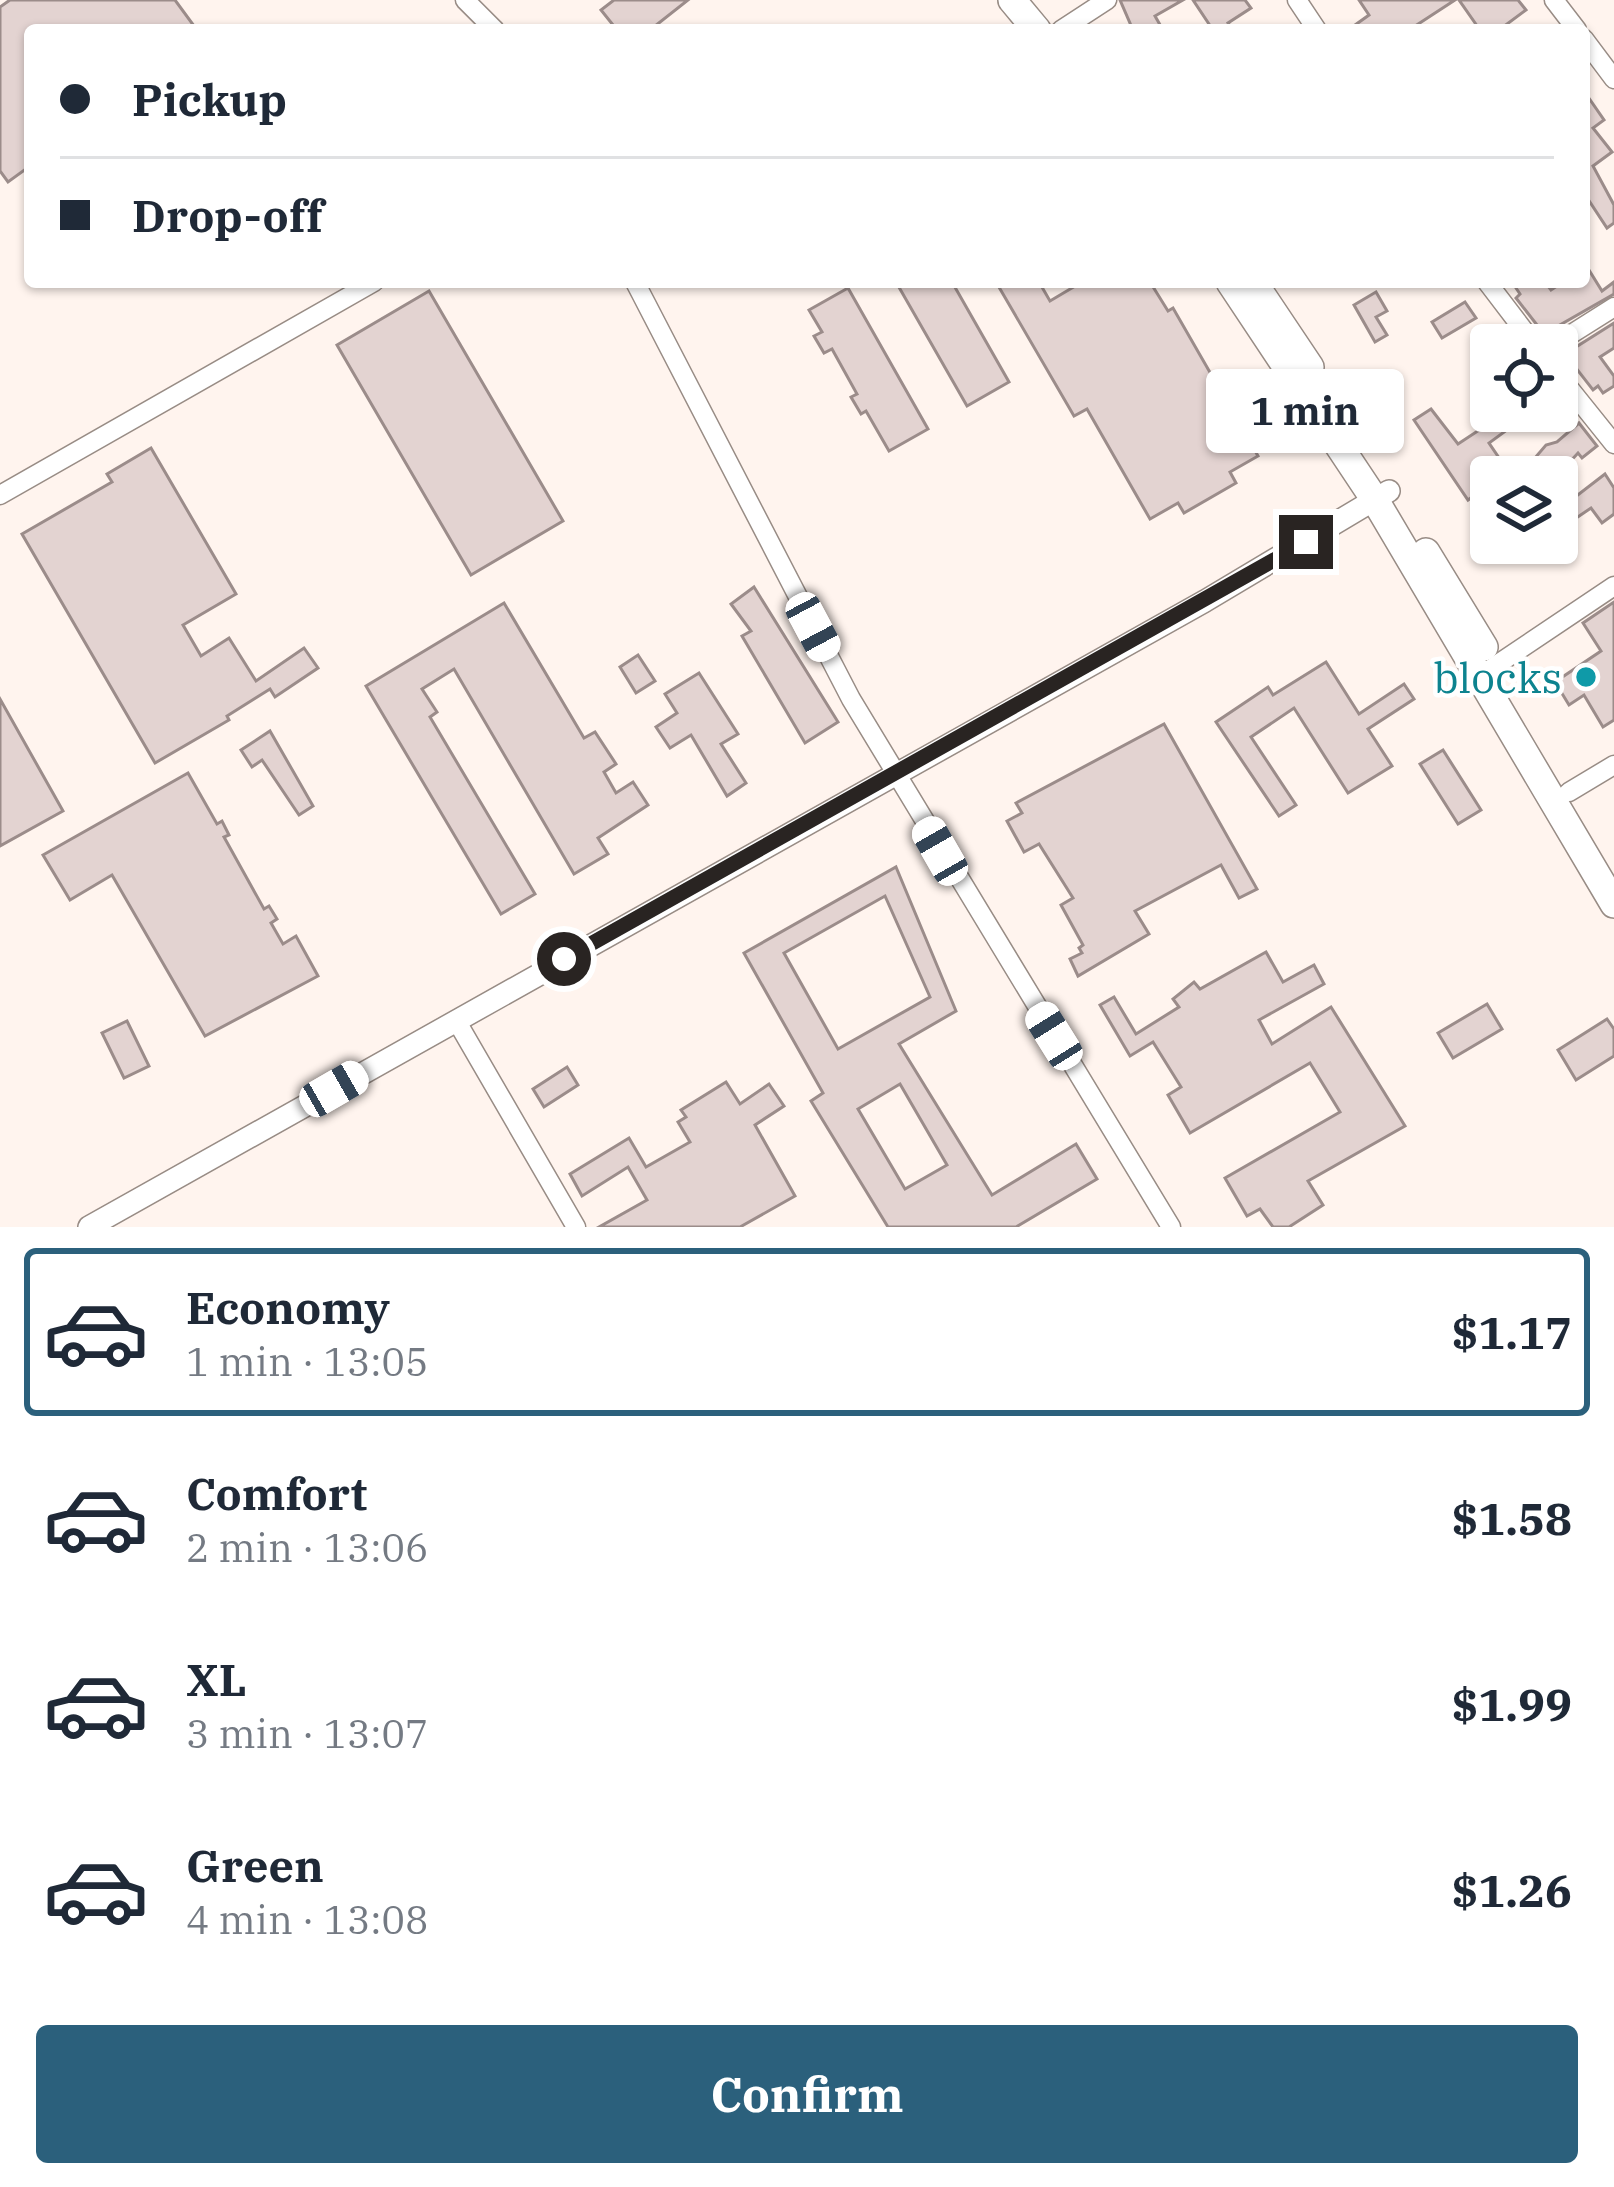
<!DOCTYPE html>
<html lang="en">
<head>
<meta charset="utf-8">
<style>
	body { margin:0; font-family:"IBM Plex Serif",serif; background:#f6f6f7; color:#1f2937; height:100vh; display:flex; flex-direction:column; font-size:45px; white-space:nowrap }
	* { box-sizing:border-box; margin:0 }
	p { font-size:39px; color:#747a83 }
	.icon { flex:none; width:66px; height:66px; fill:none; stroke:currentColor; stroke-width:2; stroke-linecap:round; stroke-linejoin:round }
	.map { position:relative; height:1227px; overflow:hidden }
	.drawer { display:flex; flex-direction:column; background:#fff; flex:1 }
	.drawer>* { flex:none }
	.banner { position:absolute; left:24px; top:24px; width:1566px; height:264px; border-radius:12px; box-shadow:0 3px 9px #0004; display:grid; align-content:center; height:264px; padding:0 36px; background:#fff }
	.tools { position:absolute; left:1470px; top:324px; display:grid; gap:24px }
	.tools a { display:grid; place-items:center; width:108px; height:108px; border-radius:12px; background:#fff; box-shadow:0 3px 9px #0004; font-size:60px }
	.end { position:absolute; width:54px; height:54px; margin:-27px; border:15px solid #292422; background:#fff; box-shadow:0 0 0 6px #fff }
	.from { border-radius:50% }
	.bubble { position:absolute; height:84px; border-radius:12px; background:#fff; box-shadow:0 3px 9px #0004; font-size:39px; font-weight:800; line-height:84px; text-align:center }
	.car { position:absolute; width:36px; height:72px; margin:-36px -18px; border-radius:15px; box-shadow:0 0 9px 3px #0007; background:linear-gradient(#fff 24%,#345 0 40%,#fff 0 76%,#345 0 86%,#fff 0) }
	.banner b { display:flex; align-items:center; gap:42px; height:114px; font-size:45px }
	.banner b+b { border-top:3px solid #e0e1e3 }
	.banner i { width:30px; height:30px; background:#1f2937 }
	ul { padding:21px 0 0; list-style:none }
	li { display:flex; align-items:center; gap:36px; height:168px; margin:0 24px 18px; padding:0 12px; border:6px solid transparent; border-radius:12px }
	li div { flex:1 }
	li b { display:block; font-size:45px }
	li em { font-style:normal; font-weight:800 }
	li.current { border-color:#2b607c }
	li>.icon { width:108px; height:108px; stroke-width:1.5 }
	.cta { display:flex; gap:24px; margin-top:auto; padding:24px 36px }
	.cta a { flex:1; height:138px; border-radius:12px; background:#2b607c; color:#fff; font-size:48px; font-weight:800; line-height:138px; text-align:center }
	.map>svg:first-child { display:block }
	.building { fill:#e3d3d1; stroke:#9b8c8a; stroke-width:3; fill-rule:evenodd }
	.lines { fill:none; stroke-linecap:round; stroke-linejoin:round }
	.minor-casing { stroke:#988c85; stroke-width:21 }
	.tertiary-casing { stroke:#988c85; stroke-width:24 }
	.primary-casing { stroke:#988c85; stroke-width:30 }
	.minor { stroke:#fff; stroke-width:18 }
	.tertiary { stroke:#fff; stroke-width:21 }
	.primary { stroke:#fff; stroke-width:27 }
	.route { stroke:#292422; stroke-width:15 }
	.culture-dot { fill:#0f9aa8; stroke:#fff; stroke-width:4.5 }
	.labels { text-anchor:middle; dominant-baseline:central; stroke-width:9; stroke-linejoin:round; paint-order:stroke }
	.culture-label { font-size:42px; fill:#0d838f; stroke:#fff; text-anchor:end }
</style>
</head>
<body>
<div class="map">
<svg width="1614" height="1227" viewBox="0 0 1614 1227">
	<rect width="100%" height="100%" fill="#fff4ee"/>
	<!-- building -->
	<g class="building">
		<polygon points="10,0 175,0 197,30 30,30 30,166 8,182 0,171 0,7"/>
		<polygon points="614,0 688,0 650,30 617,30 601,10"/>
		<polygon points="1120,0 1183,0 1155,16 1163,30 1133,30"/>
		<polygon points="1193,0 1245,0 1251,8 1228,23 1233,30 1213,30"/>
		<polygon points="1359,0 1455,0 1409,30 1348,30 1369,15"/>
		<polygon points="1459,0 1518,0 1526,10 1499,30 1480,30"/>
		<polygon points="1584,91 1604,120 1593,128 1612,152 1593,166 1614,205 1614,223 1607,228 1584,193"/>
		<polygon points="1584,262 1602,291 1614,282 1614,294 1544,334 1516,298 1520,294 1512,282 1545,282 1551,290 1563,282 1584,282"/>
		<polygon points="896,282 952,282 1009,382 967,406"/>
		<polygon points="996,282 1039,282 1050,301 1082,282 1150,282 1168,311 1173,308 1258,456 1230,472 1236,483 1184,513 1178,503 1150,519 1087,409 1074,416"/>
		<polygon points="848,288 928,429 889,451 866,411 861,414 851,397 857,394 832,349 824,353 814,336 822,332 809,310"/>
		<polygon points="429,291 563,521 471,575 337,345"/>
		<polygon points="1376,292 1387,311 1376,317 1387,335 1375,342 1354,305"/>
		<polygon points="1465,302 1476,318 1442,338 1432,322"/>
		<polygon points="1614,323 1614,348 1600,357 1614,376 1614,386 1603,393 1598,386 1593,390 1565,354"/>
		<polygon points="1431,409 1458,444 1502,415 1511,427 1489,443 1512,477 1491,477 1491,483 1468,500 1414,420"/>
		<polygon points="1579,423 1597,446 1582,458 1578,453 1556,477 1527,477 1542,466 1534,459 1546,445 1557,442"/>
		<polygon points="151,448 236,594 183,625 201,656 229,638 256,681 304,648 318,668 275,697 270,689 227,716 229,720 155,763 22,534 112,482 107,474"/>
		<polygon points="1605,474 1614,488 1614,514 1602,523 1591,508 1563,527 1557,511"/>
		<polygon points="754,587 838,722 805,743 742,636 751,631 731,604"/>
		<polygon points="1614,602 1614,720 1603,727 1584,695 1569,705 1555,682 1601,651 1583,623"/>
		<polygon points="504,603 584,738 595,732 616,764 604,772 616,793 633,782 648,805 598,838 608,854 574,874 454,669 422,689 437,712 430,717 535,894 501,914 366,686"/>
		<polygon points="638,655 655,681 636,693 620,667"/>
		<polygon points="1326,662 1359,714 1404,684 1414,699 1368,729 1392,766 1348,793 1294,708 1251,737 1296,805 1279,816 1216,722 1268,687 1273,695"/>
		<polygon points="699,673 738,734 721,744 746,783 727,796 691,735 670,748 656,727 677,713 665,694"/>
		<polygon points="0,699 63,811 0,846"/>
		<polygon points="1164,724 1257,889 1239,898 1221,865 1135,911 1149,934 1078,976 1070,959 1082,953 1079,948 1083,945 1061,905 1073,898 1039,844 1024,852 1007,821 1022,813 1016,803"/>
		<polygon points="270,731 313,806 299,815 262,760 252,767 241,750"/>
		<polygon points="1443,750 1481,810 1458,824 1420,764"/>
		<polygon points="188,773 217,824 222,821 229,835 224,837 264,909 269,906 277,919 271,923 283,944 296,936 318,976 205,1036 112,875 70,900 43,855"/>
		<path d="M896,867L956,1011L899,1044L992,1195L1076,1144L1097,1179L1016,1227H888L811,1101L823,1093L744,953ZM885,896L930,997L838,1049L784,953ZM900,1084L947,1165L905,1189L858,1109Z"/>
		<polygon points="1266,952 1283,982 1314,965 1324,984 1259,1020 1272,1044 1331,1007 1405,1126 1308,1181 1323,1205 1289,1227 1273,1227 1260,1209 1247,1216 1225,1178 1340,1112 1310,1063 1190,1133 1168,1095 1181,1087 1153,1042 1130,1056 1100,1005 1114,997 1136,1034 1179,1007 1173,999 1194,982 1200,989"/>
		<polygon points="1487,1004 1502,1029 1453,1058 1438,1033"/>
		<polygon points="1607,1019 1614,1029 1614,1056 1576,1080 1558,1050"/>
		<polygon points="127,1021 149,1066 124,1078 102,1033"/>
		<polygon points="567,1067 578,1085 544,1107 533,1089"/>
		<polygon points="726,1082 740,1104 769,1084 784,1106 755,1125 795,1196 740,1227 599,1227 647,1200 628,1167 582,1196 570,1174 629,1138 646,1167 690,1142 678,1122 686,1117 681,1110"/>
	</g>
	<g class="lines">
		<!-- minor casing -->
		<g class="minor-casing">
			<g id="minor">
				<polyline points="465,0 495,30"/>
				<polyline points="1297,0 1317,30"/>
				<polyline points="1554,0 1577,30"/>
				<polyline points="1061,30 1107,0"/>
				<polyline points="1584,39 1614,79"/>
				<polyline points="635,282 851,699 1171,1227"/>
				<polyline points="1487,282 1535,345"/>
				<polyline points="1554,345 1614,307"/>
				<polyline points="1557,373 1614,444"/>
				<polyline points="0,495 374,282"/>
				<polyline points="1480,676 1614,586"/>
				<polyline points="1569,792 1614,765"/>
				<polyline points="456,1020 576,1227"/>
			</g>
		</g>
		<!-- tertiary casing -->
		<g class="tertiary-casing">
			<polyline id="tertiary" points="89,1227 1205,601 1389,491"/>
		</g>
		<!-- primary casing -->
		<g class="primary-casing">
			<g id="primary">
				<polyline points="1012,0 1037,30"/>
				<polyline points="1230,282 1375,500 1614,904"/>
				<polyline points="1253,282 1310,367"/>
				<polyline points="1426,552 1484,647"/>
			</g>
		</g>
		<!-- minor -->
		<use href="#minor" class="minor"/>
		<!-- tertiary -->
		<use href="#tertiary" class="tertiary"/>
		<!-- primary -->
		<use href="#primary" class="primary"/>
	</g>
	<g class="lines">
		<!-- route -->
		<polyline class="route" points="564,959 1306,542"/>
	</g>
	<!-- markers -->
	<circle class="culture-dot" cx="1586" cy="677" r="12"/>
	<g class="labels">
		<!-- culture labels -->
		<g class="culture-label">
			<text x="1562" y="677">blocks</text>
		</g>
	</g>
</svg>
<div class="tools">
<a><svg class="icon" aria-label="locate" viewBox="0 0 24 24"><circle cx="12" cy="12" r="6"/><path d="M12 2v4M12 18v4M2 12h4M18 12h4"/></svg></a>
<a><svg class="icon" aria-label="layers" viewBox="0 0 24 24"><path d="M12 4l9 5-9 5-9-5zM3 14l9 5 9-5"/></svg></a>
</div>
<i class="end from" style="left:564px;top:959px"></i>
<i class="end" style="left:1306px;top:542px"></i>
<div class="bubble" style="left:1206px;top:369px;width:198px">1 min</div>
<i class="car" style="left:813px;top:627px;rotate:152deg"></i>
<i class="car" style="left:940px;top:851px;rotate:330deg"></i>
<i class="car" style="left:1054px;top:1036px;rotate:328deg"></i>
<i class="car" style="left:334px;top:1089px;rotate:60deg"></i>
<div class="banner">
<b><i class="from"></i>Pickup</b>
<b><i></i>Drop-off</b>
</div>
</div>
<section class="drawer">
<ul>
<li class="current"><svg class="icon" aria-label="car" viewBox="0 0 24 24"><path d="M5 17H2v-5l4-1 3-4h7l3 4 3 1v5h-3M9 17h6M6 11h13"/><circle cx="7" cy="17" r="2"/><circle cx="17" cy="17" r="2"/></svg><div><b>Economy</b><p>1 min · 13:05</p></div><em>$1.17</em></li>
<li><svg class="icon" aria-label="car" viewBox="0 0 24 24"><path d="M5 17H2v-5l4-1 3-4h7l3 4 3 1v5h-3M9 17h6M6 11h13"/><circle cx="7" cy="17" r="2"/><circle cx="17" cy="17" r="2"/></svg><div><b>Comfort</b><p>2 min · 13:06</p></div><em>$1.58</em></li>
<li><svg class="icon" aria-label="car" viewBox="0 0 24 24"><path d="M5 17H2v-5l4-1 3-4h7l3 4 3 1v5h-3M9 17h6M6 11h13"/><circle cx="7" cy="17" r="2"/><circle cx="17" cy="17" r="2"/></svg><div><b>XL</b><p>3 min · 13:07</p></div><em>$1.99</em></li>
<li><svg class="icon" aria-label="car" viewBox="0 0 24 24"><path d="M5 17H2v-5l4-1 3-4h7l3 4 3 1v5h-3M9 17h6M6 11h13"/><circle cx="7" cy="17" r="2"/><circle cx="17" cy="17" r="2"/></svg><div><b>Green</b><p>4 min · 13:08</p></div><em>$1.26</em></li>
</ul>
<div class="cta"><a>Confirm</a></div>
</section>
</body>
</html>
